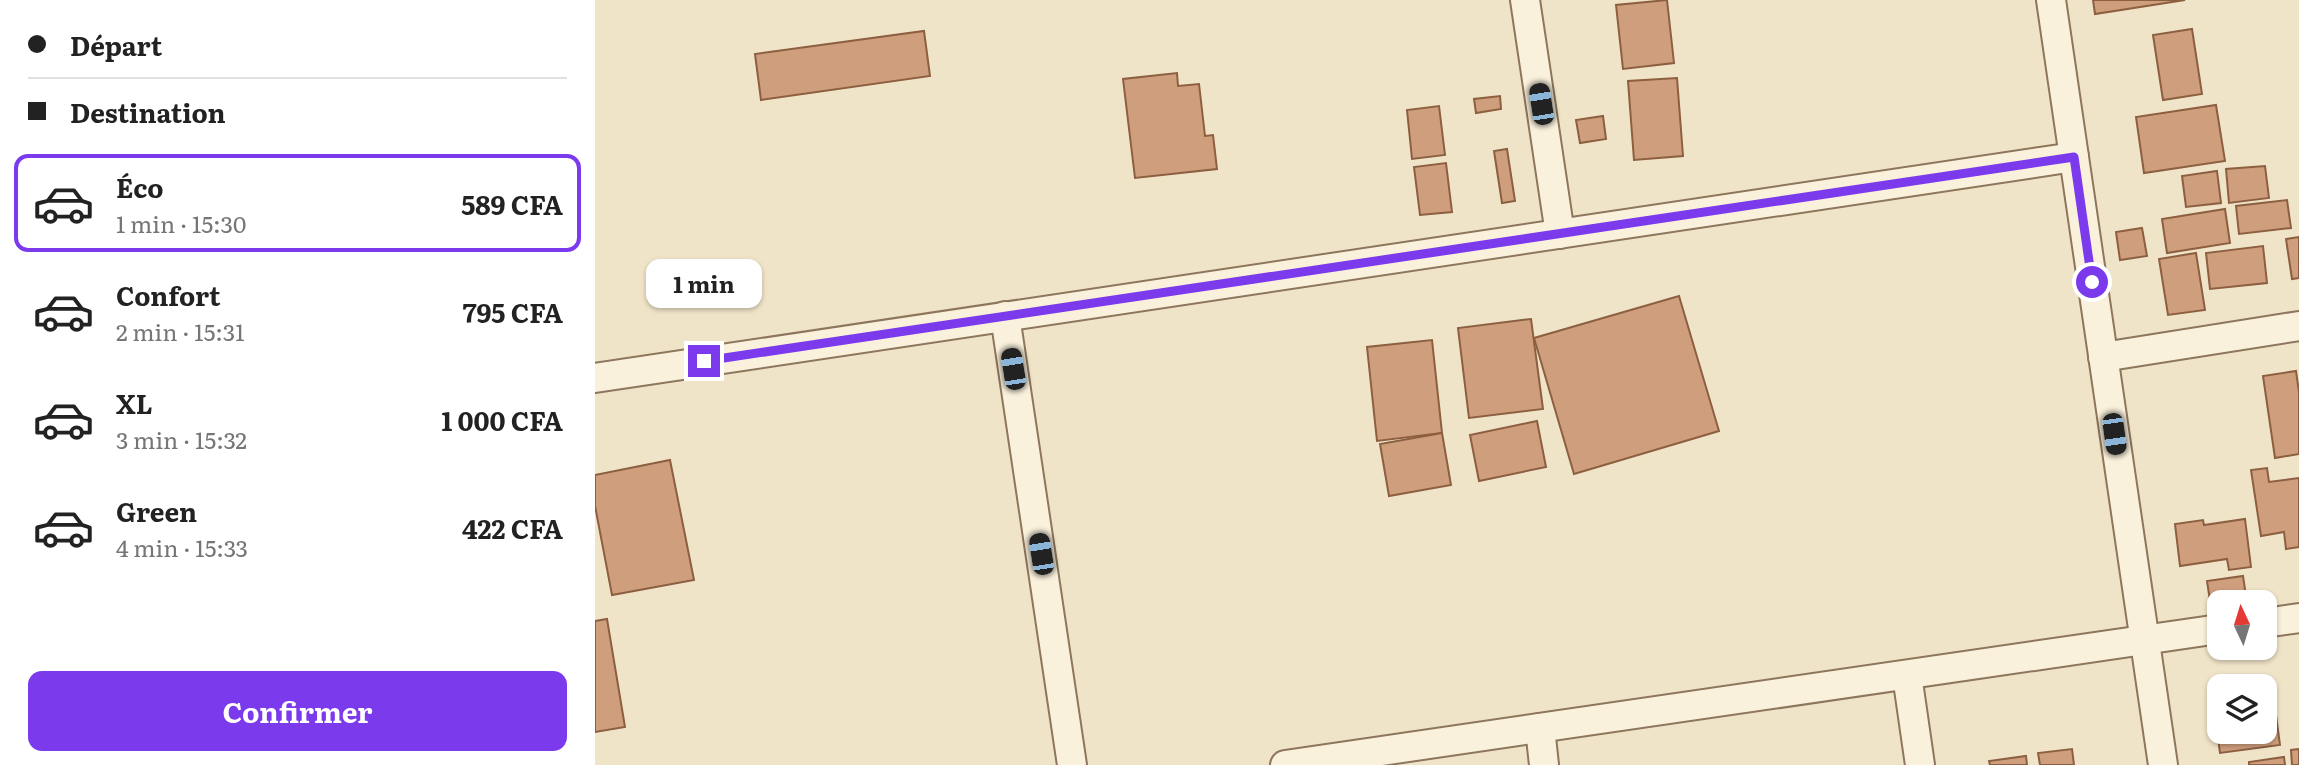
<!DOCTYPE html>
<html lang="fr">
<head>
<meta charset="utf-8">
<style>
	body { margin:0; font-family:Literata,serif; background:#f6f6f6; color:#222; height:100vh; display:flex; flex-direction:column; font-size:26px; white-space:nowrap }
	* { box-sizing:border-box; margin:0 }
	p { font-size:23px; color:#767676 }
	.icon { flex:none; width:38px; height:38px; fill:none; stroke:currentColor; stroke-width:2; stroke-linecap:round; stroke-linejoin:round }
	.map { position:relative; flex:1; overflow:hidden }
	.side { display:flex; flex-direction:column; background:#fff; width:595px }
	.side>* { flex:none }
	.top-card { display:grid; align-content:center; height:154px; padding:0 28px; background:#fff }
	.needle { width:46px; rotate:356deg }
	.fabs { position:absolute; left:1612px; top:590px; display:grid; gap:14px }
	.fabs a { display:grid; place-items:center; width:70px; height:70px; border-radius:14px; background:#fff; box-shadow:0 2px 5px #0004; font-size:35px }
	.end { position:absolute; width:32px; height:32px; margin:-16px; border:9px solid #7c3aed; background:#fff; box-shadow:0 0 0 4px #fff }
	.from { border-radius:50% }
	.bubble { position:absolute; height:49px; border-radius:14px; background:#fff; box-shadow:0 2px 5px #0004; font-size:23px; font-weight:700; line-height:49px; text-align:center }
	.car { position:absolute; width:21px; height:42px; margin:-21px -10px; border-radius:9px; box-shadow:0 0 5px 2px #0007; background:linear-gradient(#222 24%,#8ab4d8 0 40%,#222 0 76%,#8ab4d8 0 86%,#222 0) }
	.top-card b { display:flex; align-items:center; gap:24px; height:66px; font-size:26px }
	.top-card b+b { border-top:2px solid #e0e0e0 }
	.top-card i { width:18px; height:18px; background:#222 }
	ul { padding:0; list-style:none }
	li { display:flex; align-items:center; gap:21px; height:98px; margin:0 14px 10px; padding:0 14px; border:4px solid transparent; border-radius:14px }
	li div { flex:1 }
	li b { display:block; font-size:26px }
	li em { font-style:normal; font-weight:700 }
	li.selected { border-color:#7c3aed }
	li>.icon { width:63px; height:63px; stroke-width:1.5 }
	.cta { display:flex; gap:14px; margin-top:auto; padding:14px 28px }
	.cta a { flex:1; height:80px; border-radius:14px; background:#7c3aed; color:#fff; font-size:28px; font-weight:700; line-height:80px; text-align:center }
	main { display:flex; flex:1; min-height:0 }
	.map>svg:first-child { display:block }
	.building { fill:#cf9f7d; stroke:#8d5f41; stroke-width:2 }
	.lines { fill:none; stroke-linecap:round; stroke-linejoin:round }
	.minor-casing { stroke:#8d765c; stroke-width:32 }
	.minor { stroke:#faf1dc; stroke-width:28 }
	.route { stroke:#7c3aed; stroke-width:9 }
</style>
</head>
<body>
<main>
<section class="side">
<div class="top-card">
<b><i class="from"></i>Départ</b>
<b><i></i>Destination</b>
</div>
<ul>
<li class="selected"><svg class="icon" aria-label="car" viewBox="0 0 24 24"><path d="M5 17H2v-5l4-1 3-4h7l3 4 3 1v5h-3M9 17h6M6 11h13"/><circle cx="7" cy="17" r="2"/><circle cx="17" cy="17" r="2"/></svg><div><b>Éco</b><p>1 min · 15:30</p></div><em>589 CFA</em></li>
<li><svg class="icon" aria-label="car" viewBox="0 0 24 24"><path d="M5 17H2v-5l4-1 3-4h7l3 4 3 1v5h-3M9 17h6M6 11h13"/><circle cx="7" cy="17" r="2"/><circle cx="17" cy="17" r="2"/></svg><div><b>Confort</b><p>2 min · 15:31</p></div><em>795 CFA</em></li>
<li><svg class="icon" aria-label="car" viewBox="0 0 24 24"><path d="M5 17H2v-5l4-1 3-4h7l3 4 3 1v5h-3M9 17h6M6 11h13"/><circle cx="7" cy="17" r="2"/><circle cx="17" cy="17" r="2"/></svg><div><b>XL</b><p>3 min · 15:32</p></div><em>1 000 CFA</em></li>
<li><svg class="icon" aria-label="car" viewBox="0 0 24 24"><path d="M5 17H2v-5l4-1 3-4h7l3 4 3 1v5h-3M9 17h6M6 11h13"/><circle cx="7" cy="17" r="2"/><circle cx="17" cy="17" r="2"/></svg><div><b>Green</b><p>4 min · 15:33</p></div><em>422 CFA</em></li>
</ul>
<div class="cta"><a>Confirmer</a></div>
</section>
<div class="map">
<svg width="1704" height="765" viewBox="0 0 1704 765">
	<rect width="100%" height="100%" fill="#f0e4c8"/>
	<!-- building -->
	<g class="building">
		<polygon points="1072,0 1079,63 1028,69 1021,5"/>
		<polygon points="1498,0 1590,0 1500,14"/>
		<polygon points="1597,29 1607,94 1568,100 1558,35"/>
		<polygon points="329,31 335,76 166,100 160,54"/>
		<polygon points="582,73 583,86 604,84 610,136 618,135 622,169 540,178 528,79"/>
		<polygon points="1082,78 1088,156 1039,160 1033,81"/>
		<polygon points="905,96 906,109 881,113 879,99"/>
		<polygon points="1621,105 1630,161 1549,173 1541,117"/>
		<polygon points="844,106 850,155 817,159 812,110"/>
		<polygon points="1008,116 1011,139 985,143 981,120"/>
		<polygon points="912,149 920,201 907,203 899,151"/>
		<polygon points="851,163 857,212 825,215 819,167"/>
		<polygon points="1670,166 1674,198 1634,203 1631,169"/>
		<polygon points="1622,171 1626,203 1591,207 1587,176"/>
		<polygon points="1692,200 1696,228 1644,234 1641,206"/>
		<polygon points="1630,209 1635,243 1572,253 1567,219"/>
		<polygon points="1547,228 1552,256 1525,260 1521,232"/>
		<polygon points="1704,237 1704,278 1697,279 1691,239"/>
		<polygon points="1668,246 1672,283 1615,289 1611,253"/>
		<polygon points="1601,253 1610,310 1573,315 1564,259"/>
		<polygon points="1084,296 1124,431 979,474 939,338"/>
		<polygon points="936,319 948,409 874,418 863,328"/>
		<polygon points="837,340 847,433 782,441 772,347"/>
		<polygon points="1701,371 1704,392 1704,454 1680,458 1668,376"/>
		<polygon points="942,421 951,467 884,481 875,435"/>
		<polygon points="847,433 856,485 794,496 785,444"/>
		<polygon points="75,460 99,580 17,595 0,506 0,475"/>
		<polygon points="1672,468 1674,482 1704,478 1704,547 1691,549 1689,532 1666,536 1656,470"/>
		<polygon points="1650,519 1656,567 1634,570 1632,559 1585,566 1580,524 1608,520 1609,525"/>
		<polygon points="1648,576 1651,596 1615,601 1612,581"/>
		<polygon points="12,619 30,727 0,732 0,621"/>
		<polygon points="1680,708 1685,745 1625,753 1620,716 1624,715 1624,732 1670,732 1670,709"/>
		<polygon points="1477,749 1479,765 1445,765 1443,753"/>
		<polygon points="1704,749 1704,765 1697,765 1696,750"/>
		<polygon points="1431,756 1432,765 1395,765 1394,761"/>
		<polygon points="1689,757 1690,765 1654,765 1654,762"/>
	</g>
	<g class="lines">
		<!-- minor casing -->
		<g class="minor-casing">
			<g id="minor">
				<polyline points="930,0 965,234"/>
				<polyline points="1456,0 1568,765"/>
				<polyline points="410,316 477,765"/>
				<polyline points="1508,357 1704,326"/>
				<polyline points="0,378 1479,157"/>
				<polyline points="1670,623 1704,618"/>
				<polyline points="1312,675 1325,765"/>
				<polyline points="945,728 949,765"/>
				<polyline points="690,765 1624,629"/>
			</g>
		</g>
		<!-- minor -->
		<use href="#minor" class="minor"/>
	</g>
	<g class="lines">
		<!-- route -->
		<polyline class="route" points="109,361 1479,157 1497,282"/>
	</g>
</svg>
<div class="fabs">
<a><svg class="needle" viewBox="-14 -14 28 28"><path d="M0-13l5 13h-10z" fill="#e53935"/><path d="M0 13l5-13h-10z" fill="#767676"/></svg></a>
<a><svg class="icon" aria-label="layers" viewBox="0 0 24 24"><path d="M12 4l9 5-9 5-9-5zM3 14l9 5 9-5"/></svg></a>
</div>
<i class="end from" style="left:1497px;top:282px"></i>
<i class="end" style="left:109px;top:361px"></i>
<div class="bubble" style="left:51px;top:259px;width:116px">1 min</div>
<i class="car" style="left:946px;top:104px;rotate:351deg"></i>
<i class="car" style="left:418px;top:369px;rotate:351deg"></i>
<i class="car" style="left:1519px;top:434px;rotate:172deg"></i>
<i class="car" style="left:446px;top:554px;rotate:351deg"></i>
</div>
</main>
</body>
</html>
